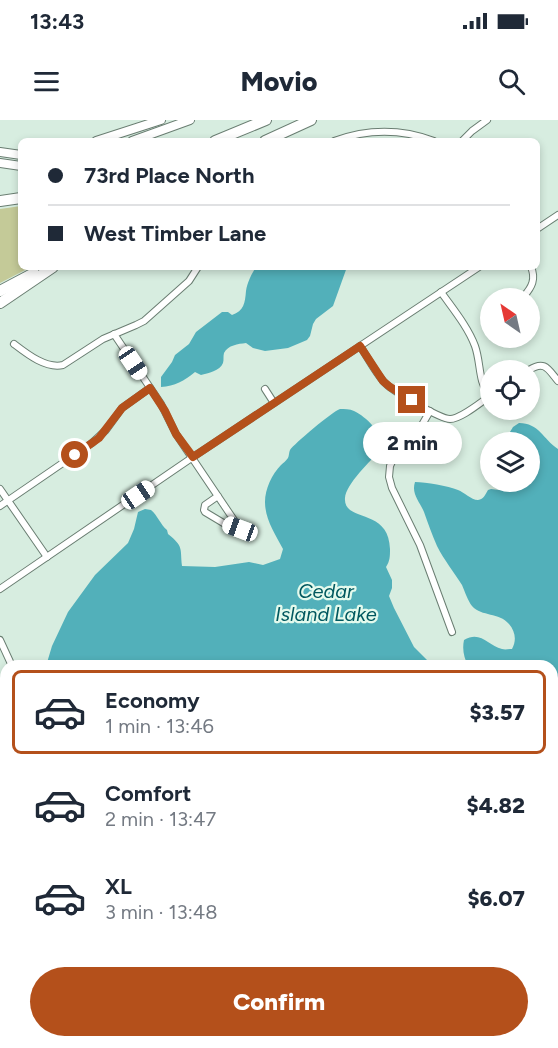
<!DOCTYPE html>
<html lang="en">
<head>
<meta charset="utf-8">
<style>
	body { margin:0; font-family:Figtree,sans-serif; background:#f2f2f3; color:#1f2937; height:100vh; display:flex; flex-direction:column; font-size:22px; white-space:nowrap }
	* { box-sizing:border-box; margin:0 }
	p { font-size:20px; color:#747a83 }
	.icon { flex:none; width:33px; height:33px; fill:none; stroke:currentColor; stroke-width:2; stroke-linecap:round; stroke-linejoin:round }
	.map { position:relative; flex:1; overflow:hidden }
	.details { position:absolute; left:0px; top:540px; width:558px; height:388px; display:flex; flex-direction:column; background:#fff; border-radius:18px 18px 0 0; box-shadow:0 3px 9px #0003 }
	.details>* { flex:none }
	.hud { position:absolute; left:18px; top:18px; width:522px; height:132px; border-radius:9px; box-shadow:0 3px 9px #0003; display:grid; align-content:center; height:132px; padding:0 30px; background:#fff }
	.needle { width:39px; rotate:326deg }
	.controls { position:absolute; left:480px; top:168px; display:grid; gap:12px }
	.controls a { display:grid; place-items:center; width:60px; height:60px; border-radius:50%; background:#fff; box-shadow:0 3px 9px #0003; font-size:30px }
	.end { position:absolute; width:27px; height:27px; margin:-14px; border:8px solid #b4501b; background:#fff; box-shadow:0 0 0 3px #fff }
	.from { border-radius:50% }
	.bubble { position:absolute; height:42px; border-radius:21px; background:#fff; box-shadow:0 3px 9px #0003; font-size:20px; font-weight:800; line-height:42px; text-align:center }
	.car { position:absolute; width:18px; height:36px; margin:-18px -9px; border-radius:8px; box-shadow:0 0 4px 2px #0007; background:linear-gradient(#fff 24%,#345 0 40%,#fff 0 76%,#345 0 86%,#fff 0) }
	.hud b { display:flex; align-items:center; gap:21px; height:57px; font-size:22px }
	.hud b+b { border-top:2px solid #e0e1e3 }
	.hud i { width:15px; height:15px; background:#1f2937 }
	ul { padding:10px 0 0; list-style:none }
	li { display:flex; align-items:center; gap:18px; height:84px; margin:0 12px 9px; padding:0 18px; border:3px solid transparent; border-radius:9px }
	li div { flex:1 }
	li b { display:block; font-size:22px }
	li em { font-style:normal; font-weight:800 }
	li.active { border-color:#b4501b }
	li>.icon { width:54px; height:54px; stroke-width:1.5 }
	.action { display:flex; gap:12px; margin-top:auto; padding:12px 30px }
	.action a { flex:1; height:69px; border-radius:36px; background:#b4501b; color:#fff; font-size:24px; font-weight:800; line-height:69px; text-align:center }
	.status { display:flex; justify-content:space-between; align-items:center; height:42px; padding:0 30px; background:#fff; direction:ltr }
	.status svg { height:16px; fill:currentColor }
	header { display:flex; justify-content:space-between; align-items:center; height:78px; padding:0 30px; background:#fff; font-size:27px; font-weight:800 }
	.map>svg:first-child { display:block }
	.green { fill:#c4ca98 }
	.water { fill:#52b0ba }
	.lines { fill:none; stroke-linecap:round; stroke-linejoin:round }
	.street-casing { stroke:#6a7e72; stroke-width:8 }
	.secondary-casing { stroke:#6a7e72; stroke-width:10 }
	.highway-casing { stroke:#6a7e72; stroke-width:12 }
	.street { stroke:#fff; stroke-width:6 }
	.secondary { stroke:#fff; stroke-width:8 }
	.highway { stroke:#fff; stroke-width:10 }
	.route { stroke:#b4501b; stroke-width:8 }
	.labels { text-anchor:middle; dominant-baseline:central; stroke-width:4.5; stroke-linejoin:round; paint-order:stroke }
	.water-label { font-size:20px; font-style:italic; fill:#00585f; stroke:#e4faed }
</style>
</head>
<body>
<div class="status"><b>13:43</b><svg viewBox="0 0 49 12"><path d="M0 12V9h3v3zM5 12V6h3v6zM10 12V3h3v9zM15 12V0h3v12zM26 1h20v11H26zM47 4h2v5h-2z"/></svg></div>
<header><svg class="icon" aria-label="menu" viewBox="0 0 24 24"><path d="M4 6h16M4 12h16M4 18h16"/></svg>Movio<svg class="icon" aria-label="search" viewBox="0 0 24 24"><circle cx="10" cy="10" r="6"/><path d="M15 15l6 6"/></svg></header>
<div class="map">
<svg width="558" height="928" viewBox="0 0 558 928">
	<rect width="100%" height="100%" fill="#d7ede0"/>
	<!-- green -->
	<polygon class="green" points="21,86 21,147 31,147 0,163 0,89"/>
	<!-- water -->
	<g class="water">
		<path d="M256,147H347L333,186L316,199L313,204L310,216L307,220L288,228L265,231L253,228L246,223C238,224 228,225 224,233C223,236 224,240 223,243C220,251 208,253 201,255L195,252C184,261 175,266 161,267V257L172,242L175,235L189,224L196,212L222,192H228L232,195C244,191 245,183 246,171C247,163 252,153 256,147Z"/>
		<path d="M340,289C344,289 350,289 354,291C368,298 384,314 381,330C371,340 346,364 345,378C343,403 389,387 390,429C390,436 390,441 386,447L392,460V468L389,476L394,488L414,527L433,546H46L52,526L68,492L95,455L128,423L134,409L138,392L145,389L151,390C158,396 160,404 167,410L168,414C184,427 180,428 182,446L215,447L249,442L263,445L280,439L283,429C275,414 265,399 265,382C265,369 272,354 281,345C283,343 286,341 288,338C289,336 289,332 290,330C294,324 333,291 340,289Z"/>
		<path d="M519,303C539,303 543,319 558,329V756H552V546H468C464,537 462,530 464,520C481,510 488,526 502,529C505,530 509,529 512,529C517,520 515,511 509,504C499,492 482,497 472,486C468,481 465,472 462,465C454,452 444,440 437,426C432,415 428,403 424,392C420,382 411,374 415,362C426,362 448,366 458,370C464,372 471,380 478,380C484,379 485,375 488,370L491,369L499,370L502,362H530V322H504L513,307Z"/>
	</g>
	<g class="lines">
		<!-- street casing -->
		<g class="street-casing">
			<g id="street">
				<path d="M334,21C367,9 402,9 434,21"/>
				<polyline points="462,21 472,11 487,0"/>
				<polyline points="537,109 558,95"/>
				<path d="M441,172C453,189 468,207 475,226C481,243 478,261 489,276"/>
				<path d="M524,176C532,167 536,159 531,147"/>
				<polyline points="114,214 161,284 176,314 240,409 225,404 205,392 204,390 205,385 218,376"/>
				<path d="M14,224C27,234 46,249 63,245L103,219L136,205L144,201L189,161L198,147"/>
				<path d="M360,226C368,238 375,252 384,262C391,270 440,299 450,299C461,299 481,282 490,276"/>
				<path d="M529,250C545,240 548,249 558,261"/>
				<polyline points="265,269 274,283"/>
				<polyline points="430,291 419,310 396,333 390,346 389,357 392,368 420,425 452,512"/>
				<polyline points="0,369 47,437"/>
				<polyline points="0,386 92,323 106,310 122,288 150,268"/>
				<polyline points="0,469 193,337 479,147"/>
				<polyline points="0,520 12,546"/>
				<polyline points="552,844 558,840"/>
				<polyline points="0,901 6,897"/>
			</g>
		</g>
		<!-- secondary casing -->
		<g class="secondary-casing">
			<g id="secondary">
				<polyline points="96,21 161,0"/>
				<polyline points="132,21 190,0"/>
				<polyline points="0,32 21,35"/>
				<polyline points="0,43 21,46"/>
				<polyline points="0,837 6,843"/>
				<polyline points="552,916 558,916"/>
				<polyline points="78,922 82,928"/>
				<polyline points="477,922 478,928"/>
				<polyline points="307,928 332,922"/>
			</g>
		</g>
		<!-- highway casing -->
		<g class="highway-casing">
			<g id="highway">
				<polyline points="215,21 266,0"/>
				<polyline points="265,21 311,0"/>
				<polyline points="0,81 21,78"/>
				<polyline points="0,171 34,153"/>
				<polyline points="0,183 53,147"/>
				<polyline points="0,594 6,604"/>
				<polyline points="0,647 6,654"/>
				<polyline points="218,922 222,928"/>
				<polyline points="236,922 241,928"/>
			</g>
		</g>
		<!-- street -->
		<use href="#street" class="street"/>
		<!-- secondary -->
		<use href="#secondary" class="secondary"/>
		<!-- highway -->
		<use href="#highway" class="highway"/>
	</g>
	<g class="lines">
		<!-- route -->
		<polyline class="route" points="75,335 99,318 122,288 150,268 165,291 176,314 193,337 360,226 383,261 390,267 412,280"/>
	</g>
	<g class="labels">
		<!-- water labels -->
		<g class="water-label">
			<text x="326" y="471">Cedar<tspan x="326" dy="23">Island Lake</tspan></text>
		</g>
	</g>
</svg>
<div class="controls">
<a><svg class="needle" viewBox="-14 -14 28 28"><path d="M0-13l5 13h-10z" fill="#e53935"/><path d="M0 13l5-13h-10z" fill="#747a83"/></svg></a>
<a><svg class="icon" aria-label="locate" viewBox="0 0 24 24"><circle cx="12" cy="12" r="6"/><path d="M12 2v4M12 18v4M2 12h4M18 12h4"/></svg></a>
<a><svg class="icon" aria-label="layers" viewBox="0 0 24 24"><path d="M12 4l9 5-9 5-9-5zM3 14l9 5 9-5"/></svg></a>
</div>
<i class="end from" style="left:75px;top:335px"></i>
<i class="end" style="left:412px;top:280px"></i>
<div class="bubble" style="left:363px;top:302px;width:99px">2 min</div>
<i class="car" style="left:133px;top:243px;rotate:146deg"></i>
<i class="car" style="left:138px;top:375px;rotate:56deg"></i>
<i class="car" style="left:240px;top:409px;rotate:290deg"></i>
<div class="hud">
<b><i class="from"></i>73rd Place North</b>
<b><i></i>West Timber Lane</b>
</div>
<section class="details">
<ul>
<li class="active"><svg class="icon" aria-label="car" viewBox="0 0 24 24"><path d="M5 17H2v-5l4-1 3-4h7l3 4 3 1v5h-3M9 17h6M6 11h13"/><circle cx="7" cy="17" r="2"/><circle cx="17" cy="17" r="2"/></svg><div><b>Economy</b><p>1 min · 13:46</p></div><em>$3.57</em></li>
<li><svg class="icon" aria-label="car" viewBox="0 0 24 24"><path d="M5 17H2v-5l4-1 3-4h7l3 4 3 1v5h-3M9 17h6M6 11h13"/><circle cx="7" cy="17" r="2"/><circle cx="17" cy="17" r="2"/></svg><div><b>Comfort</b><p>2 min · 13:47</p></div><em>$4.82</em></li>
<li><svg class="icon" aria-label="car" viewBox="0 0 24 24"><path d="M5 17H2v-5l4-1 3-4h7l3 4 3 1v5h-3M9 17h6M6 11h13"/><circle cx="7" cy="17" r="2"/><circle cx="17" cy="17" r="2"/></svg><div><b>XL</b><p>3 min · 13:48</p></div><em>$6.07</em></li>
</ul>
<div class="action"><a>Confirm</a></div>
</section>
</div>
</body>
</html>
